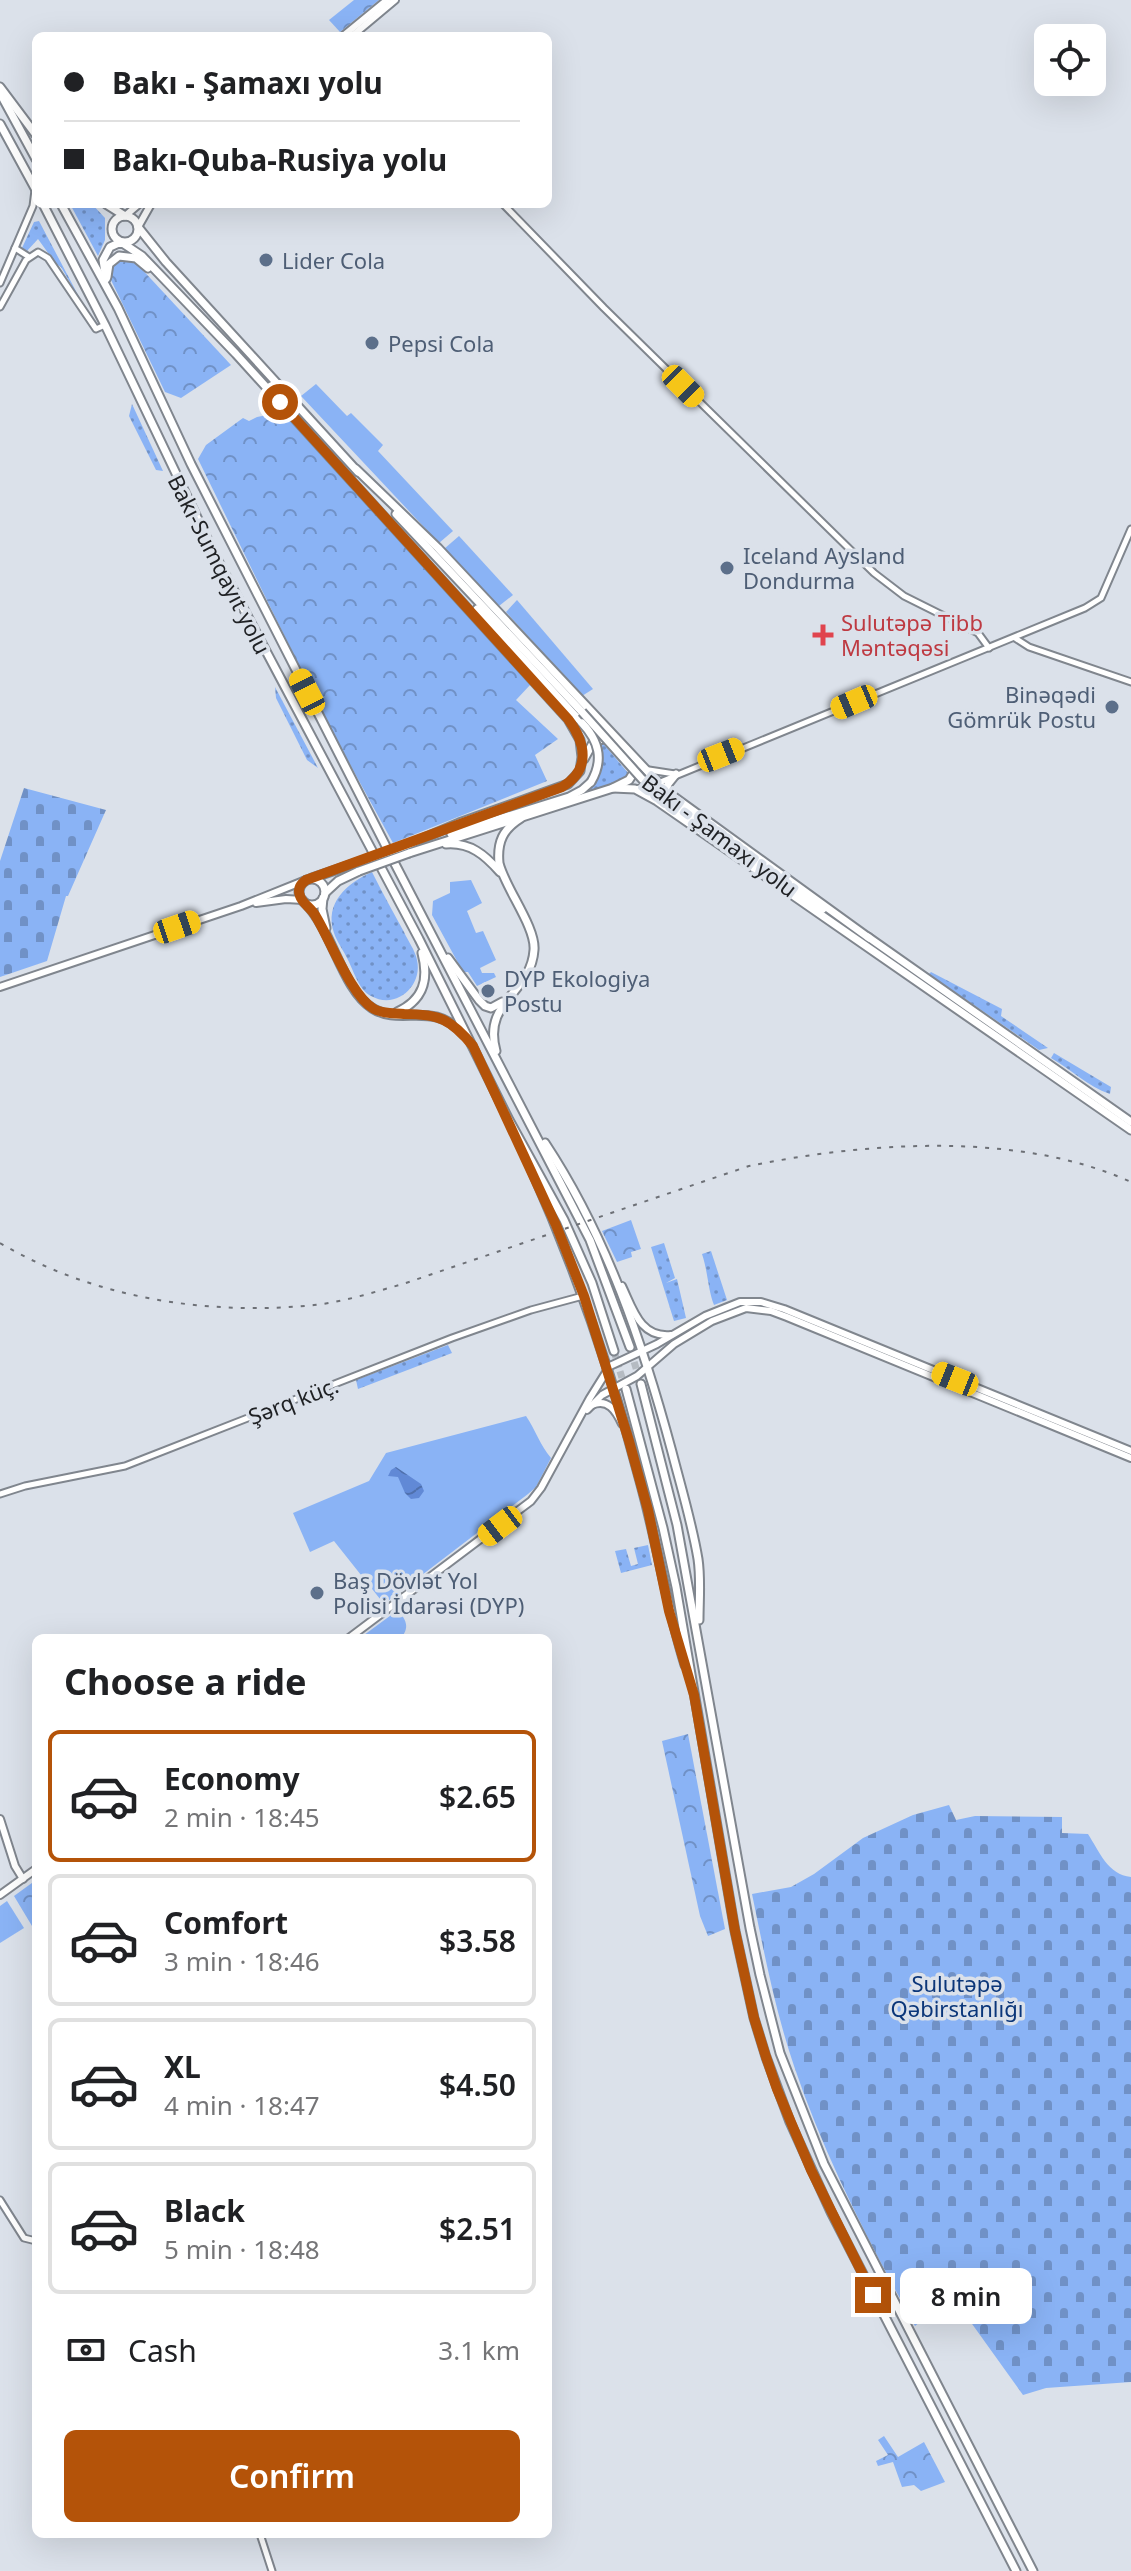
<!DOCTYPE html>
<html lang="en">
<head>
<meta charset="utf-8">
<style>
	body { margin:0; font-family:"Noto Sans",sans-serif; background:#f6f6f6; color:#202124; height:100vh; display:flex; flex-direction:column; font-size:30px; white-space:nowrap }
	* { box-sizing:border-box; margin:0 }
	p { font-size:26px; color:#757577 }
	.icon { flex:none; width:44px; height:44px; fill:none; stroke:currentColor; stroke-width:2; stroke-linecap:round; stroke-linejoin:round }
	.map { position:relative; flex:1; overflow:hidden }
	.side { position:absolute; left:32px; top:1634px; width:520px; height:904px; display:flex; flex-direction:column; background:#fff; border-radius:12px; box-shadow:0 8px 32px #0002 }
	.side>* { flex:none }
	.guide { position:absolute; left:32px; top:32px; width:520px; height:176px; border-radius:12px; box-shadow:0 8px 32px #0002; display:grid; align-content:center; height:176px; padding:0 32px; background:#fff }
	.buttons { position:absolute; left:1034px; top:24px; display:grid; gap:16px }
	.buttons a { display:grid; place-items:center; width:72px; height:72px; border-radius:12px; background:#fff; box-shadow:0 8px 32px #0002; font-size:40px }
	.end { position:absolute; width:36px; height:36px; margin:-18px; border:10px solid #b45309; background:#fff; box-shadow:0 0 0 4px #fff }
	.from { border-radius:50% }
	.bubble { position:absolute; height:56px; border-radius:12px; background:#fff; box-shadow:0 8px 32px #0002; font-size:26px; font-weight:600; line-height:56px; text-align:center }
	.car { position:absolute; width:24px; height:48px; margin:-24px -12px; border-radius:10px; box-shadow:0 0 6px 2px #0007; background:linear-gradient(#f5c518 24%,#345 0 40%,#f5c518 0 76%,#345 0 86%,#f5c518 0) }
	.guide b { display:flex; align-items:center; gap:28px; height:76px; font-size:30px }
	.guide b+b { border-top:2px solid #e0e0e0 }
	.guide i { width:20px; height:20px; background:#202124 }
	ul { padding:0; list-style:none }
	li { display:flex; align-items:center; gap:24px; height:132px; margin:0 16px 12px; padding:0 16px; border:4px solid #e0e0e0; border-radius:12px }
	li div { flex:1 }
	li b { display:block; font-size:30px }
	li em { font-style:normal; font-weight:600 }
	li.on { border-color:#b45309 }
	li>.icon { width:72px; height:72px; stroke-width:1.5 }
	h2 { padding:0 32px; font-size:36px; line-height:96px }
	.pay { display:flex; align-items:center; gap:20px; height:88px; padding:0 32px; font-size:30px }
	.pay p { margin-inline-start:auto }
	.cta { display:flex; gap:16px; margin-top:auto; padding:16px 32px }
	.cta a { flex:1; height:92px; border-radius:12px; background:#b45309; color:#fff; font-size:32px; font-weight:600; line-height:92px; text-align:center }
	.map>svg:first-child { display:block }
	.grass { fill:url(#grass-dots) }
	.forest { fill:url(#forest-crowns) }
	.cemetery { fill:url(#cemetery-stones) }
	.park { fill:#8ab3f5 }
	.water { fill:url(#water-waves) }
	.lines { fill:none; stroke-linecap:round; stroke-linejoin:round }
	.highway-tunnel { stroke:#b5bbc2; stroke-width:7; stroke-dasharray:7 3.5; stroke-linecap:butt }
	.minor-casing { stroke:#80868e; stroke-width:9 }
	.major-casing { stroke:#80868e; stroke-width:10 }
	.highway-casing { stroke:#80868e; stroke-width:11 }
	.minor { stroke:#fff; stroke-width:5 }
	.major { stroke:#fff; stroke-width:6 }
	.highway { stroke:#fff; stroke-width:7 }
	.rail { stroke:#6d7076; stroke-width:2; stroke-dasharray:4 8; stroke-linecap:butt }
	.highway-bridge-casing { stroke:#80868e; stroke-width:11; stroke-linecap:butt }
	.highway-bridge { stroke:#fff; stroke-width:7 }
	.route { stroke:#b45309; stroke-width:10 }
	.service-dot { fill:#5c6f8a; stroke:#dbe1ea; stroke-width:3 }
	.health-dot { fill:#e0444e; stroke:#dbe1ea; stroke-width:3 }
	.labels { text-anchor:middle; dominant-baseline:central; stroke-width:7; stroke-linejoin:round; paint-order:stroke }
	.service-label { font-size:22px; fill:#4e5e75; stroke:#dbe1ea; text-anchor:start }
	.street-label { font-size:22px; fill:#1f2124; stroke:#dbe1ea }
	.health-label { font-size:22px; fill:#be3a42; stroke:#dbe1ea; text-anchor:start }
	.park-label { font-size:22px; fill:#0b3679; stroke:#dbe1ea }
</style>
</head>
<body>
<div class="map">
<svg width="1131" height="2571" viewBox="0 0 1131 2571">
	<defs>
		<pattern id="grass-dots" width="8" height="8" patternUnits="userSpaceOnUse" patternTransform="scale(2)"><rect width="8" height="8" fill="#8ab3f5"/><path d="M2 2h.1M6 6h.1" fill="none" stroke="#7091c6" stroke-width="1.8" stroke-linecap="round"/></pattern>
		<pattern id="forest-crowns" width="20" height="18" patternUnits="userSpaceOnUse" patternTransform="scale(2)"><rect width="20" height="18" fill="#8ab3f5"/><path d="M2 6a3 3 0 1 1 6 0M12 15a3 3 0 1 1 6 0" fill="none" stroke="#7091c6"/></pattern>
		<pattern id="cemetery-stones" width="16" height="16" patternUnits="userSpaceOnUse" patternTransform="scale(2)"><rect width="16" height="16" fill="#8ab3f5"/><path d="M2 7V4a2 2 0 0 1 4 0v3zM10 15v-3a2 2 0 0 1 4 0v3z" fill="#7091c6"/></pattern>
		<pattern id="water-waves" width="16" height="10" patternUnits="userSpaceOnUse" patternTransform="scale(2)"><rect width="16" height="10" fill="#6189d6"/><path d="M0 5q4-4 8 0t8 0" fill="none" stroke="#4f70ad"/></pattern>
	</defs>
	<rect width="100%" height="100%" fill="#dbe1ea"/>
	<!-- grass -->
	<g class="grass">
		<polygon points="70,204 92,204 105,218 105,240 98,256"/>
		<polygon points="39,221 87,312 61,267 56,264 38,239 27,251 22,248 34,222"/>
		<polygon points="132,404 163,471 156,470 129,416"/>
		<polygon points="275,687 318,768 307,760 276,698"/>
		<path d="M596,735L629,774L618,781L583,794C602,779 606,757 596,735Z"/>
		<path d="M372,872C382,892 393,912 404,932C408,941 415,950 417,960C423,986 396,1010 371,996C359,990 354,972 348,960C344,951 337,942 334,933C324,903 347,883 372,872Z"/>
		<polygon points="931,972 1002,1009 1001,1016 1048,1048 1039,1050 929,974"/>
		<path d="M1054,1053L1111,1087L1110,1094C1087,1086 1072,1070 1051,1058Z"/>
		<polygon points="664,1243 675,1278 666,1283 677,1279 686,1318 674,1321 651,1247"/>
		<path d="M711,1251L727,1300L714,1305C708,1290 708,1272 702,1254Z"/>
		<polygon points="448,1345 452,1353 358,1389 356,1380"/>
		<polygon points="648,1545 652,1565 621,1573 615,1551 626,1549 631,1566 638,1564 634,1548"/>
	</g>
	<!-- forest -->
	<g class="forest">
		<polygon points="354,0 379,0 340,32 329,20"/>
		<polygon points="120,259 131,260 138,265 231,365 181,398 165,392 110,278 111,266"/>
		<polygon points="282,412 531,684 516,700 558,739 535,755 547,781 393,843 324,717 198,459 206,445 243,418 249,421 257,417"/>
		<polygon points="631,1220 641,1249 631,1252 632,1257 617,1262 602,1231"/>
		<polygon points="688,1734 725,1929 708,1936 700,1916 662,1741"/>
		<polygon points="36,1880 36,1924 32,1926 14,1896"/>
		<polygon points="884,2436 898,2457 924,2442 945,2482 921,2491 914,2485 902,2487 893,2462 878,2466 876,2461 888,2455 878,2440"/>
	</g>
	<!-- cemetery -->
	<g class="cemetery">
		<polygon points="24,788 106,810 68,896 66,896 47,961 0,977 0,861"/>
		<path d="M949,1805L956,1820L975,1816L1062,1817V1833L1088,1834C1099,1851 1108,1875 1131,1877V2382L1046,2388L1023,2395L952,2296L915,2326C869,2242 825,2158 794,2066C775,2010 764,1952 752,1894L791,1887L814,1874L863,1838L913,1815Z"/>
	</g>
	<!-- park -->
	<g class="park">
		<polygon points="316,384 347,416 351,413 383,445 378,451 453,531 439,543 301,396"/>
		<polygon points="459,536 513,595 499,606 444,549"/>
		<polygon points="517,600 593,689 582,696 506,612"/>
		<polygon points="471,880 482,903 467,911 476,933 483,931 496,960 480,968 482,973 494,973 496,977 477,986 468,972 463,972 432,915 433,901 450,893 450,882"/>
		<path d="M526,1416C536,1431 540,1445 551,1458L536,1487L528,1494L384,1604L334,1541L310,1552L293,1513L369,1481L386,1453Z"/>
		<path d="M398,1610C406,1620 410,1627 401,1638H360Z"/>
		<polygon points="7,1901 24,1928 0,1943 0,1906"/>
	</g>
	<!-- water -->
	<polygon class="water" points="396,1467 421,1484 424,1491 419,1498 411,1499 405,1493 398,1477 388,1476 391,1470"/>
	<g class="lines">
		<!-- highway-tunnel -->
		<g class="highway-tunnel">
			<polyline points="614,1351 625,1388"/>
			<polyline points="631,1352 641,1384"/>
		</g>
		<!-- minor casing -->
		<g class="minor-casing">
			<g id="minor">
				<polyline points="503,204 604,308 874,573 904,596 978,633 989,648"/>
				<polyline points="15,248 29,257"/>
				<polyline points="0,283 33,206 35,190"/>
				<polyline points="0,307 26,260 38,252 48,258 96,329 105,325"/>
				<polyline points="1015,638 1029,647 1131,682"/>
				<polyline points="649,770 675,774"/>
				<polyline points="636,789 658,783 1085,608 1101,598 1131,529"/>
				<polyline points="0,1494 25,1486 125,1466 452,1338 531,1310 583,1296"/>
				<polyline points="0,2200 24,2238 36,2241"/>
				<polyline points="260,2534 272,2571"/>
			</g>
		</g>
		<!-- major casing -->
		<g class="major-casing">
			<g id="major">
				<polyline points="343,36 387,0"/>
				<polyline points="352,36 395,0"/>
				<polyline points="125,216 139,204"/>
				<polyline points="138,227 151,204"/>
				<polyline points="256,903 286,899 303,900"/>
				<polyline points="0,987 241,906 306,880"/>
				<path d="M622,1286C633,1309 640,1338 671,1335"/>
				<path d="M592,1405C608,1398 616,1411 622,1424"/>
				<polyline points="587,1410 602,1395 637,1376 674,1344 712,1321 746,1308 771,1311 787,1317 1131,1458"/>
				<polyline points="349,1638 531,1501 541,1488 590,1398 610,1366 657,1344 705,1316 740,1302 761,1302 784,1309 1131,1451"/>
				<polyline points="0,1819 15,1866 23,1879"/>
				<polyline points="0,1895 36,1869"/>
			</g>
		</g>
		<!-- highway casing -->
		<g class="highway-casing">
			<g id="highway">
				<polyline points="0,87 36,135"/>
				<polyline points="0,93 36,159"/>
				<polyline points="0,124 36,190"/>
				<polyline points="43,204 105,325 215,555 419,939 509,1120 564,1220 592,1283 614,1351"/>
				<polyline points="61,204 118,308 191,464 394,862 590,1240 630,1347"/>
				<polyline points="106,204 125,216"/>
				<circle cx="125" cy="229" r="13"/>
				<polyline points="138,227 166,262 358,472"/>
				<polyline points="107,277 109,264 119,256 136,258 148,268"/>
				<polyline points="106,279 103,260 110,247 121,242 142,256 236,354 568,719 580,740 582,757 580,771 568,784 459,823 405,846"/>
				<polyline points="356,469 438,548 666,791 869,938"/>
				<polyline points="396,514 582,712"/>
				<polyline points="477,609 582,723"/>
				<polyline points="584,759 594,741 608,738"/>
				<polyline points="613,788 635,789 657,801 1131,1130"/>
				<polyline points="666,791 668,784 676,774"/>
				<polyline points="670,802 823,909"/>
				<polyline points="451,834 569,797 582,790 591,782"/>
				<path d="M446,844C470,842 485,855 500,872"/>
				<polyline points="409,853 613,788 629,780 636,769"/>
				<polyline points="312,878 356,863"/>
				<circle cx="312" cy="892" r="13"/>
				<polyline points="325,893 338,881 359,871"/>
				<polyline points="323,898 322,909 326,928"/>
				<path d="M305,903C332,929 342,989 372,1008C401,1027 433,999 464,1035"/>
				<polyline points="868,937 1131,1122"/>
				<polyline points="448,958 479,1000 485,1006 491,1008 502,1002"/>
				<path d="M397,1012C424,1000 429,979 422,953"/>
				<path d="M496,1051C482,1001 531,994 534,950C536,927 505,888 499,863C497,842 503,829 521,818"/>
				<path d="M545,1143C607,1237 643,1344 672,1452C681,1487 692,1523 698,1559C701,1579 699,1600 699,1620"/>
				<path d="M530,1166C575,1268 612,1373 640,1481C657,1542 666,1604 685,1665"/>
				<polyline points="641,1384 677,1525 750,1928 760,1975 780,2053 824,2164 1033,2571"/>
				<polyline points="626,1389 663,1528 676,1587 735,1931 754,2018 766,2057 790,2122 831,2212 1016,2571"/>
			</g>
		</g>
		<!-- minor -->
		<use href="#minor" class="minor"/>
		<!-- major -->
		<use href="#major" class="major"/>
		<!-- highway -->
		<use href="#highway" class="highway"/>
		<!-- rail -->
		<path class="rail" d="M0,1243C93,1298 207,1316 314,1305C344,1302 374,1292 403,1284L749,1166C867,1142 1019,1131 1131,1182"/>
		<!-- highway-bridge casing -->
		<g class="highway-bridge-casing">
			<g id="highway-bridge">
				<polyline points="582,712 642,779 670,802"/>
				<path d="M582,723C599,741 604,760 591,782"/>
				<polyline points="356,863 405,846"/>
				<polyline points="359,871 409,853"/>
			</g>
		</g>
		<!-- highway-bridge -->
		<use href="#highway-bridge" class="highway-bridge"/>
	</g>
	<g class="lines">
		<!-- route -->
		<path class="route" d="M280,402L568,719C586,743 591,770 562,787L306,880C301,884 297,888 300,896C302,903 311,908 315,915C330,939 351,996 374,1009C383,1014 394,1013 404,1014C439,1014 451,1019 473,1046L556,1225L584,1296L629,1441L648,1510L669,1611L694,1695L735,1931L754,2018L766,2057L777,2089L811,2170L873,2295"/>
	</g>
	<!-- markers -->
	<g class="service-dot">
		<circle cx="266" cy="260" r="8"/>
		<circle cx="372" cy="343" r="8"/>
		<circle cx="727" cy="568" r="8"/>
		<circle cx="1112" cy="707" r="8"/>
		<circle cx="488" cy="991" r="8"/>
		<circle cx="317" cy="1593" r="8"/>
	</g>
	<path class="health-dot" d="M819 623h8v8h8v8h-8v8h-8v-8h-8v-8h8z"/>
	<g class="labels">
		<!-- service labels -->
		<g class="service-label">
			<text x="282" y="260">Lider Cola</text>
			<text x="388" y="343">Pepsi Cola</text>
			<text x="743" y="555">Iceland Aysland<tspan x="743" dy="25">Dondurma</tspan></text>
			<text x="1096" y="694" text-anchor="end">Binəqədi<tspan x="1096" dy="25">Gömrük Postu</tspan></text>
			<text x="504" y="978">DYP Ekologiya<tspan x="504" dy="25">Postu</tspan></text>
			<text x="333" y="1580">Baş Dövlət Yol<tspan x="333" dy="25">Polisi İdarəsi (DYP)</tspan></text>
		</g>
		<!-- street labels -->
		<g class="street-label">
			<text transform="translate(220 564) rotate(63)">Bakı-Sumqayıt yolu</text>
			<text transform="translate(720 835) rotate(37)">Bakı - Şamaxı yolu</text>
			<text transform="translate(293 1400) rotate(-21)">Şərq küç.</text>
		</g>
		<!-- health labels -->
		<g class="health-label">
			<text x="841" y="622">Sulutəpə Tibb<tspan x="841" dy="25">Məntəqəsi</tspan></text>
		</g>
		<!-- park labels -->
		<g class="park-label">
			<text x="957" y="1983">Sulutəpə<tspan x="957" dy="25">Qəbirstanlığı</tspan></text>
		</g>
	</g>
</svg>
<div class="buttons">
<a><svg class="icon" aria-label="locate" viewBox="0 0 24 24"><circle cx="12" cy="12" r="6"/><path d="M12 2v4M12 18v4M2 12h4M18 12h4"/></svg></a>
</div>
<i class="end from" style="left:280px;top:402px"></i>
<i class="end" style="left:873px;top:2295px"></i>
<div class="bubble" style="left:900px;top:2268px;width:132px">8 min</div>
<i class="car" style="left:683px;top:386px;rotate:135deg"></i>
<i class="car" style="left:307px;top:692px;rotate:333deg"></i>
<i class="car" style="left:854px;top:702px;rotate:247deg"></i>
<i class="car" style="left:721px;top:755px;rotate:68deg"></i>
<i class="car" style="left:177px;top:927px;rotate:71deg"></i>
<i class="car" style="left:955px;top:1379px;rotate:292deg"></i>
<i class="car" style="left:500px;top:1526px;rotate:233deg"></i>
<div class="guide">
<b><i class="from"></i>Bakı - Şamaxı yolu</b>
<b><i></i>Bakı-Quba-Rusiya yolu</b>
</div>
<section class="side">
<h2>Choose a ride</h2>
<ul>
<li class="on"><svg class="icon" aria-label="car" viewBox="0 0 24 24"><path d="M5 17H2v-5l4-1 3-4h7l3 4 3 1v5h-3M9 17h6M6 11h13"/><circle cx="7" cy="17" r="2"/><circle cx="17" cy="17" r="2"/></svg><div><b>Economy</b><p>2 min · 18:45</p></div><em>$2.65</em></li>
<li><svg class="icon" aria-label="car" viewBox="0 0 24 24"><path d="M5 17H2v-5l4-1 3-4h7l3 4 3 1v5h-3M9 17h6M6 11h13"/><circle cx="7" cy="17" r="2"/><circle cx="17" cy="17" r="2"/></svg><div><b>Comfort</b><p>3 min · 18:46</p></div><em>$3.58</em></li>
<li><svg class="icon" aria-label="car" viewBox="0 0 24 24"><path d="M5 17H2v-5l4-1 3-4h7l3 4 3 1v5h-3M9 17h6M6 11h13"/><circle cx="7" cy="17" r="2"/><circle cx="17" cy="17" r="2"/></svg><div><b>XL</b><p>4 min · 18:47</p></div><em>$4.50</em></li>
<li><svg class="icon" aria-label="car" viewBox="0 0 24 24"><path d="M5 17H2v-5l4-1 3-4h7l3 4 3 1v5h-3M9 17h6M6 11h13"/><circle cx="7" cy="17" r="2"/><circle cx="17" cy="17" r="2"/></svg><div><b>Black</b><p>5 min · 18:48</p></div><em>$2.51</em></li>
</ul>
<div class="pay"><svg class="icon" aria-label="cash" viewBox="0 0 24 24"><path d="M3 7h18v10H3z"/><circle cx="12" cy="12" r="2"/></svg>Cash<p>3.1 km</p></div>
<div class="cta"><a>Confirm</a></div>
</section>
</div>
</body>
</html>
